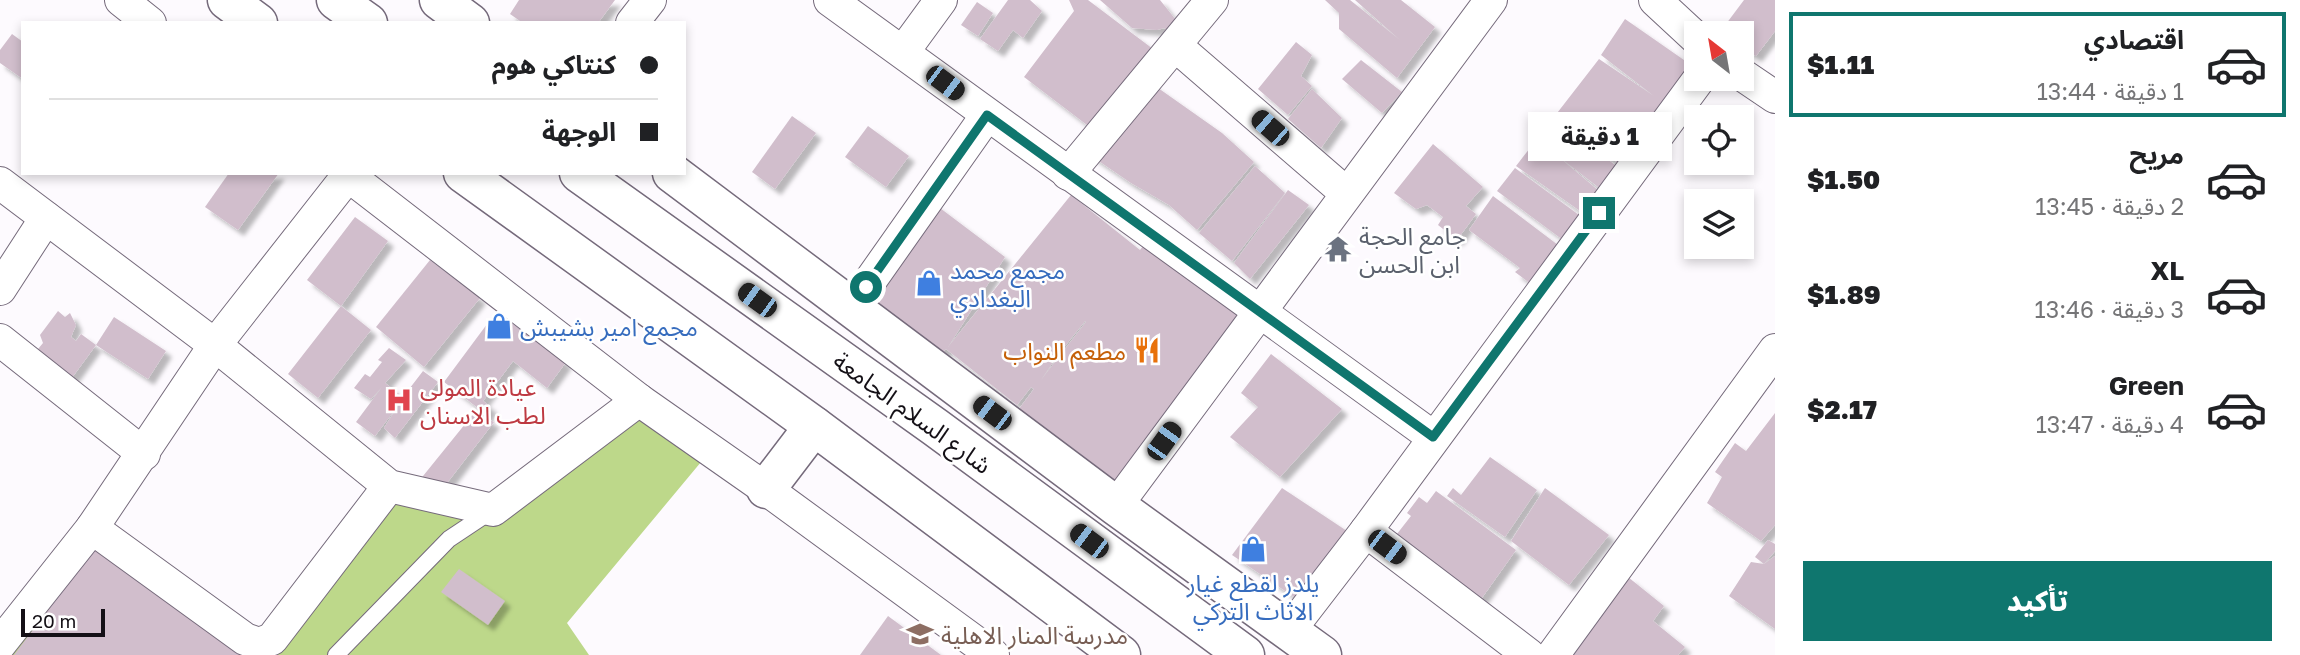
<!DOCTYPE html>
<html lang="ar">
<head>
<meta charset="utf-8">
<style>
	body { margin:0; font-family:"Golos Text","Noto Sans Arabic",sans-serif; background:#f6f6f6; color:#202124; direction:rtl; height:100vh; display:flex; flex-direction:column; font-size:26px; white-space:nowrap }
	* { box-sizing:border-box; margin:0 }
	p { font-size:23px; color:#757577 }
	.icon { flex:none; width:38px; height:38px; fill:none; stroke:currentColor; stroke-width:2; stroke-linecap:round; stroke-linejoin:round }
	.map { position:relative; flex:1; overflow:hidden; direction:ltr }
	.drawer { display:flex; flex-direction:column; background:#fff; width:525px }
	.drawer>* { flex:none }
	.guide { position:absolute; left:21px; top:21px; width:665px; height:154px; border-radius:0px; box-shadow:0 4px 10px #0003; direction:rtl; display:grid; align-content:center; height:154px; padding:0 28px; background:#fff }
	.needle { width:46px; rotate:329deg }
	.controls { position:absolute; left:1684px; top:21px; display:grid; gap:14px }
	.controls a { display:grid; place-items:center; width:70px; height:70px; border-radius:0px; background:#fff; box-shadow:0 4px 10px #0003; font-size:35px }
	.scale { position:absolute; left:21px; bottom:18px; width:84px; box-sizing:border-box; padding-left:7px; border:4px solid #141016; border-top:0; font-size:19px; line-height:24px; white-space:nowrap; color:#141016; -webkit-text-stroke:5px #fff; paint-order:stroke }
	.end { position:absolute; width:32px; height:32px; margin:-16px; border:9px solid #0f766e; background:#fff; box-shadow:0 0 0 4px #fff }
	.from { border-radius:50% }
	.bubble { position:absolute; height:49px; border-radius:0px; background:#fff; box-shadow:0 4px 10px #0003; font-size:23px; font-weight:800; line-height:49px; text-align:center; direction:rtl }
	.car { position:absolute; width:21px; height:42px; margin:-21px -10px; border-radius:9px; box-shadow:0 0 5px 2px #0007; background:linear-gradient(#222 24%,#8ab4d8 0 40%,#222 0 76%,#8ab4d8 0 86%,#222 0) }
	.guide b { display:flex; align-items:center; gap:24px; height:66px; font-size:26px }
	.guide b+b { border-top:2px solid #e0e0e0 }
	.guide i { width:18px; height:18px; background:#202124 }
	ul { padding:12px 0 0; list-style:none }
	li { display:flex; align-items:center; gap:21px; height:105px; margin:0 14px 10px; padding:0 14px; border:4px solid transparent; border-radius:0px }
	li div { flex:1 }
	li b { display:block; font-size:26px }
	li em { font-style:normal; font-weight:800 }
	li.active { border-color:#0f766e }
	li>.icon { width:63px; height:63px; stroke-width:1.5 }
	.button { display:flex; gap:14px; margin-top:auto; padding:14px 28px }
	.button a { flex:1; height:80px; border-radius:0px; background:#0f766e; color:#fff; font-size:28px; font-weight:800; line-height:80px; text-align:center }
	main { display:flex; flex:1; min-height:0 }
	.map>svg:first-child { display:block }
	.green { fill:#bdd88a }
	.building { fill:#d1becc; fill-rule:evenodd; filter:url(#shadow) }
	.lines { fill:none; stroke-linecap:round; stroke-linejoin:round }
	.lane-casing { stroke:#756a7b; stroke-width:18 }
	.street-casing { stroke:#756a7b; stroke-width:34 }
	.secondary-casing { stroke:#756a7b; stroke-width:41 }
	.lane { stroke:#fff; stroke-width:16 }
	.street { stroke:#fff; stroke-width:32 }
	.secondary { stroke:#fff; stroke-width:38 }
	.route { stroke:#0f766e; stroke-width:9 }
	.labels { text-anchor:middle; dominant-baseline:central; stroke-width:5; stroke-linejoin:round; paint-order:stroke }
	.worship-label { font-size:24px; fill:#5b616d; stroke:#fff; text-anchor:start }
	.shop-label { font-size:24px; fill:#366cbe; stroke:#fff; text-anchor:start }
	.food-label { font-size:24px; fill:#c56008; stroke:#fff; text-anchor:end }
	.health-label { font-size:24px; fill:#be3a42; stroke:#fff; text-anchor:start }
	.street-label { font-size:24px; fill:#141016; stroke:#fff }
	.education-label { font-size:24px; fill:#785e54; stroke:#fff; text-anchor:start }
</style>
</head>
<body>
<main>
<section class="drawer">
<ul>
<li class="active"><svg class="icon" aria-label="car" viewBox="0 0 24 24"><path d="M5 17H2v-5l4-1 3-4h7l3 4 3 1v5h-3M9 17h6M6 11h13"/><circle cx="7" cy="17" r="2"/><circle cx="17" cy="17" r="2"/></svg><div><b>اقتصادي</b><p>1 دقيقة · 13:44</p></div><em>$1.11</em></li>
<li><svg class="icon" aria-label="car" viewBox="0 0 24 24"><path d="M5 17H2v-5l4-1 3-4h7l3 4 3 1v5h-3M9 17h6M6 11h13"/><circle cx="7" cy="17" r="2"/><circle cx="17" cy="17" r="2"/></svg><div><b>مريح</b><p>2 دقيقة · 13:45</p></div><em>$1.50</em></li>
<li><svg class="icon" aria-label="car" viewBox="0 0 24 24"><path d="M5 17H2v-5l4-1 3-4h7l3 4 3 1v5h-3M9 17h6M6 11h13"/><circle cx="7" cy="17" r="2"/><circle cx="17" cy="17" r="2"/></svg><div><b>XL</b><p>3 دقيقة · 13:46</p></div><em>$1.89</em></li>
<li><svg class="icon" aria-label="car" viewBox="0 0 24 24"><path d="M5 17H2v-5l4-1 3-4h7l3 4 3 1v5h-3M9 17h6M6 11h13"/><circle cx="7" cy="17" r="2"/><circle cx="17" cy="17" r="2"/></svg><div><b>Green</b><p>4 دقيقة · 13:47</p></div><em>$2.17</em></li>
</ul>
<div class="button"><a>تأكيد</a></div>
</section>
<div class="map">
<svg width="1775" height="655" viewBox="0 0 1775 655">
	<defs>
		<filter id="shadow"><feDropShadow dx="6" dy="6" stdDeviation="2" flood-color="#0004"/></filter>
	</defs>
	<rect width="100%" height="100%" fill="#fdfafe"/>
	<!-- green -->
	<polygon class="green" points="639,400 711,450 567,623 589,655 0,655 92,528 251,641 389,486 493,510"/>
	<!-- building -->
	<g class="building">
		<polygon points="519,0 615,0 598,23 523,23 510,14"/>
		<polygon points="1008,0 1030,0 1042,11 1023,38 1013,30 998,51 980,39"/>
		<polygon points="1069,0 1088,0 1153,49 1091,128 1024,77 1074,11"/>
		<polygon points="1100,0 1160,0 1176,20 1169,31 1164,28 1157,30 1132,28"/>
		<polygon points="1325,0 1350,0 1400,40 1355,0 1401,0 1435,27 1397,78 1339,29 1339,13"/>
		<polygon points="1744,0 1775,0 1775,31 1756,56 1741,46 1741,33 1720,32"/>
		<polygon points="977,2 993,13 978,36 961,25"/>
		<polygon points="1625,19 1694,67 1618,163 1569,130 1619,168 1602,190 1554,153 1599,191 1583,213 1516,166 1599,59 1654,96 1601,55"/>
		<polygon points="12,34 23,42 23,79 0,63 0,50"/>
		<polygon points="1296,42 1312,55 1301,76 1312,86 1288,115 1258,89"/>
		<polygon points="1361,60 1402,92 1382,113 1342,79"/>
		<polygon points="1151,83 1222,133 1254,162 1197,230 1169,205 1131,183 1090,155"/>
		<polygon points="1312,89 1342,118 1321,148 1288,119"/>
		<polygon points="792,116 816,133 775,189 752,172"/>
		<polygon points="868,126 909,156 886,187 845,157"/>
		<polygon points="1433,144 1483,187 1466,206 1476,214 1457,240 1438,225 1443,217 1427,205 1416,209 1394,193"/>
		<polygon points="1255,166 1285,193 1232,261 1199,233"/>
		<polygon points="1515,168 1579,215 1563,240 1497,191"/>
		<polygon points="229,173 279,173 238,230 205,207"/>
		<polygon points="1288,190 1309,205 1250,279 1234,263"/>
		<path d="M1071,195L1140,250L1153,233L1259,311L1116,506L1007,425L1034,389L1031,387L1017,405L946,349L929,366L851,308L928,199L1005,257L948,347ZM1085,321L1086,322L1041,380L1057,356Z"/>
		<polygon points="1493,196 1562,248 1535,287 1515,272 1520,268 1469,230"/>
		<polygon points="355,217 388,241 341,306 371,330 318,398 288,374 341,306 307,280"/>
		<polygon points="430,260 480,298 424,367 376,327"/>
		<polygon points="58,311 65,317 70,313 76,325 71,337 76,341 81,334 96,345 71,379 38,349 43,343 40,335"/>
		<polygon points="496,312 566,362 547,388 513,361 483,401 491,407 486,418 494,422 437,496 419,481 478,408 444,382"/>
		<polygon points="114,317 166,351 148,379 96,345"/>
		<polygon points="389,348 406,360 385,383 403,397 423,371 438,382 395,438 384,428 400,403 375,436 356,422 382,387 371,399 354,388 365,374 370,377 382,362 378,360"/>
		<polygon points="1271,354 1342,409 1280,477 1230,437 1258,407 1241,393"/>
		<polygon points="1775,413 1775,525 1761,541 1707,503 1722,477 1715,472 1735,443 1746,451"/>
		<polygon points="1490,457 1537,490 1505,537 1447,496 1453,488 1461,495"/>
		<polygon points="1282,488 1353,535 1303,603 1232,555"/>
		<polygon points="1545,488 1609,535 1569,585 1511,541"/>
		<polygon points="1436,491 1516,550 1479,602 1393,539 1411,516 1407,513 1419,497 1427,503"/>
		<polygon points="1768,540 1775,544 1775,551 1764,564 1755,557"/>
		<polygon points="94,549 243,655 14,655"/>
		<polygon points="1775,556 1775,629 1729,596 1751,562 1764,564"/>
		<polygon points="459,569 505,601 488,625 441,592"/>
		<polygon points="1628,577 1664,606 1653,621 1685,647 1678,655 1567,655"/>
		<polygon points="888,616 941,655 860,655"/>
	</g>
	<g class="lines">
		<!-- lane casing -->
		<g class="lane-casing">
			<polyline id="lane" points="336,655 449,539 491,511"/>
		</g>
		<!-- street casing -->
		<g class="street-casing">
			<g id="street">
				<polyline points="121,0 150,23"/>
				<polyline points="830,0 1433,437"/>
				<polyline points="1655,0 1696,38"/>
				<polyline points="632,23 650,0"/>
				<polyline points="1176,46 1346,193"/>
				<polyline points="903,52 941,0"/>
				<polyline points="1741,74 1775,97"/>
				<polyline points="345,173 639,400 766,489 993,655"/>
				<polyline points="1068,174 1212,0"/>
				<polyline points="0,183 215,345 389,486 493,510 639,400"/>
				<polyline points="0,289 46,218"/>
				<polyline points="851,308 987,115"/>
				<polyline points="0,340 144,454"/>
				<polyline points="1116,506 1491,0"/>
				<polyline points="92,528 245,639 259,644 272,639 389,486"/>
				<polyline points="1366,531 1529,655"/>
				<polyline points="1289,631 1366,531 1699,79"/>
				<polyline points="0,644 92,528 215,345 350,173"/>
				<polyline points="1553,655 1775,350"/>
			</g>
		</g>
		<!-- secondary casing -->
		<g class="secondary-casing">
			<g id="secondary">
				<polyline points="227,0 258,23"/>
				<polyline points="336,0 368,23"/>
				<polyline points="439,0 470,23"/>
				<polyline points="463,173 814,426 1121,655"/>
				<polyline points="579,173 935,427 1245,655"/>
				<polyline points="672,173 1116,506 1322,655"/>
				<polyline points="766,489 814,426"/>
			</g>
		</g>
		<!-- lane -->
		<use href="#lane" class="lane"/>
		<!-- street -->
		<use href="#street" class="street"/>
		<!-- secondary -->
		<use href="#secondary" class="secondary"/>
	</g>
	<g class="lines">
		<!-- route -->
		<polyline class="route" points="866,287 987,115 1433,437 1599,213"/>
	</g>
	<!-- icons -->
	<defs>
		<g id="temple-bare" transform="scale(2.1)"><path d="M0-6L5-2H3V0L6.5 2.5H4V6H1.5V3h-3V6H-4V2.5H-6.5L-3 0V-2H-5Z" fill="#6b7280" stroke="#fff" stroke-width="2.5" paint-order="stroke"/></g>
		<g id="shop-bare" transform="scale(2.1)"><path d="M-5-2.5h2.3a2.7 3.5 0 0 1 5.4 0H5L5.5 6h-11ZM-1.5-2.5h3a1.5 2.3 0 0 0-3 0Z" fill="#3f7fe0" stroke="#fff" stroke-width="2.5" paint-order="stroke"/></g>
		<g id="restaurant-bare" transform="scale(2.1)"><path d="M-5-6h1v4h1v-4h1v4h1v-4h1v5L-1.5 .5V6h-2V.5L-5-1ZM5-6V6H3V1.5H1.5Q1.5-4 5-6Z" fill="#e8710a" stroke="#fff" stroke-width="2.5" paint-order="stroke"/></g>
		<g id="hospital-bare" transform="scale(2.1)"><path d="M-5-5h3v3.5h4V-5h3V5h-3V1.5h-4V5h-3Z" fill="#e0444e" stroke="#fff" stroke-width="2.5" paint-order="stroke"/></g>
		<g id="school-bare" transform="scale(2.1)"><path d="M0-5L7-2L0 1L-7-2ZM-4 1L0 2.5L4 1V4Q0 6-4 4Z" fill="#8d6e63" stroke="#fff" stroke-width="2.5" paint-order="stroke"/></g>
	</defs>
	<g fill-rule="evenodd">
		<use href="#temple-bare" x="1338" y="249"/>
		<use href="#shop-bare" x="929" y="283"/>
		<use href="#shop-bare" x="499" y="326"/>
		<use href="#restaurant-bare" x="1147" y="350"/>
		<use href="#hospital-bare" x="399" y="400"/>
		<use href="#shop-bare" x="1253" y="549"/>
		<use href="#school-bare" x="920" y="634"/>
	</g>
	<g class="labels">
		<!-- worship labels -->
		<g class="worship-label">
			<text x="1359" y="235">جامع الحجة<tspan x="1359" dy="28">ابن الحسن</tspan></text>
		</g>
		<!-- shop labels -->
		<g class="shop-label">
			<text x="950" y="269">مجمع محمد<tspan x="950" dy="28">البغدادي</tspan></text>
			<text x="520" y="326">مجمع امير بشيبش</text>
			<text x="1253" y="582" text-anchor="middle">يلدز لقطع غيار<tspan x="1253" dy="28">الاثاث التركي</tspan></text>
		</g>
		<!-- food labels -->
		<g class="food-label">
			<text x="1126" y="350">مطعم النواب</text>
		</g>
		<!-- health labels -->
		<g class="health-label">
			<text x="420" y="386">عيادة المولى<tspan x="420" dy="28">لطب الاسنان</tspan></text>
		</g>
		<!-- street labels -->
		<g class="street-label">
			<text transform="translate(913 412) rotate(36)">شارع السلام الجامعة</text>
		</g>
		<!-- education labels -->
		<g class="education-label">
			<text x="941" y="634">مدرسة المنار الاهلية</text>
		</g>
	</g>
</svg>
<div class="controls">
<a><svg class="needle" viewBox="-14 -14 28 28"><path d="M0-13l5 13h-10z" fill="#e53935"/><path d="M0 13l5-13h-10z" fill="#757577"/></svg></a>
<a><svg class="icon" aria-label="locate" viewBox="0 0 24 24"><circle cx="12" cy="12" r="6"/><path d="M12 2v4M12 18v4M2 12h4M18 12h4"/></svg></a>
<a><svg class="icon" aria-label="layers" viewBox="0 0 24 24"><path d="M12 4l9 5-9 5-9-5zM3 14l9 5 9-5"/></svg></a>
</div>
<div class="scale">20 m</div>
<i class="end from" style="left:866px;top:287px"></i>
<i class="end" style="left:1599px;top:213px"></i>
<div class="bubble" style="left:1528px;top:112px;width:144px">1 دقيقة</div>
<i class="car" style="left:945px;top:83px;rotate:127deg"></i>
<i class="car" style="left:1270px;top:128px;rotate:311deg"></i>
<i class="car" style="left:757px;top:300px;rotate:306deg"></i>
<i class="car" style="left:992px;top:413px;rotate:307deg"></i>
<i class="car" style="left:1164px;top:441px;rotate:36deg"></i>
<i class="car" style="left:1089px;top:541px;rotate:307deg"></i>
<i class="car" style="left:1387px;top:547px;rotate:127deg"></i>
<div class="guide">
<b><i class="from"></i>كنتاكي هوم</b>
<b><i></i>الوجهة</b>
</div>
</div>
</main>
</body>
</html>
